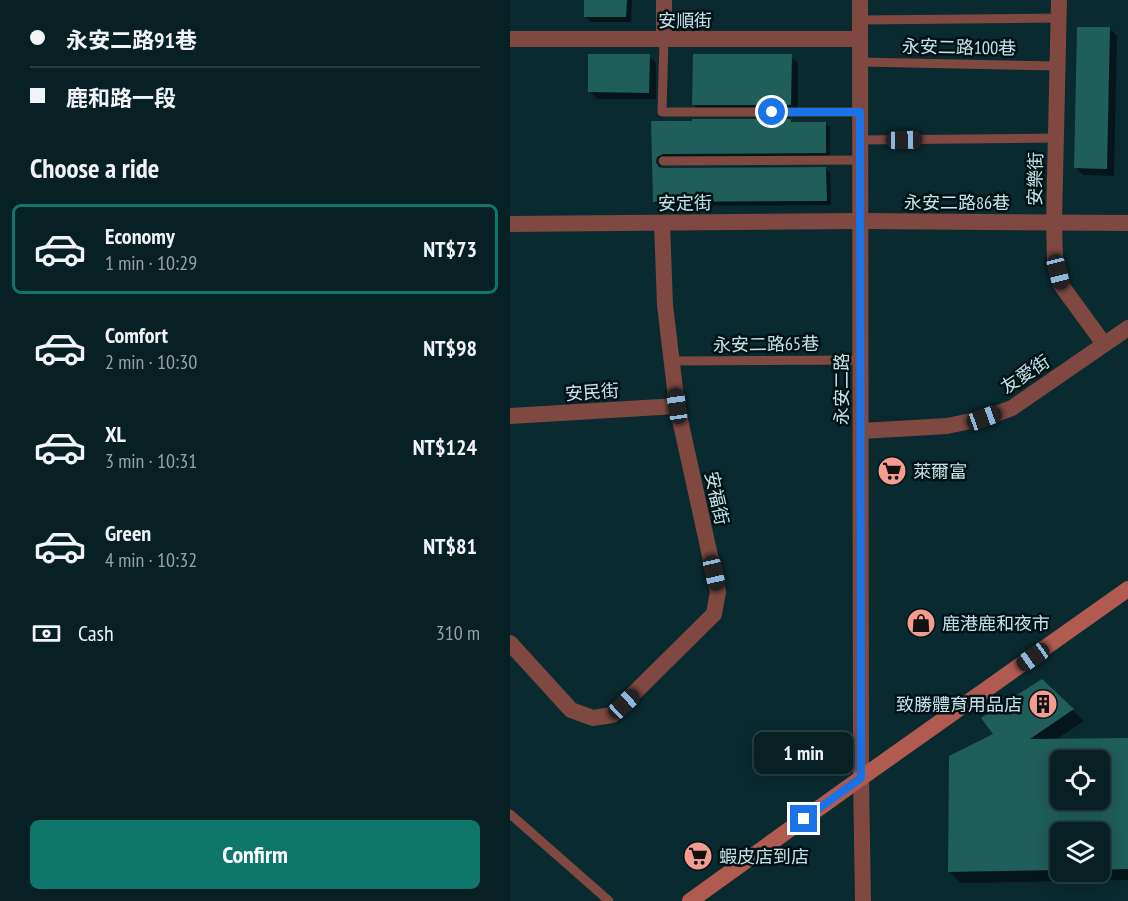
<!DOCTYPE html>
<html lang="en">
<head>
<meta charset="utf-8">
<style>
	body { margin:0; font-family:"PT Sans Narrow","Noto Sans TC",sans-serif; background:#152d30; color:#f1f3f6; height:100vh; display:flex; flex-direction:column; font-size:22px; white-space:nowrap }
	* { box-sizing:border-box; margin:0 }
	p { font-size:20px; color:#98a3a6 }
	.icon { flex:none; width:33px; height:33px; fill:none; stroke:currentColor; stroke-width:2; stroke-linecap:round; stroke-linejoin:round }
	.map { position:relative; flex:1; overflow:hidden }
	.panel { display:flex; flex-direction:column; background:#072023; width:510px }
	.panel>* { flex:none }
	.hud { display:grid; align-content:center; height:132px; padding:0 30px; background:#072023 }
	.tools { position:absolute; left:540px; top:750px; display:grid; gap:12px }
	.tools a { display:grid; place-items:center; width:60px; height:60px; border-radius:9px; background:#072023; box-shadow:0 3px 15px #0003,0 0 0 2px #283e41; font-size:30px }
	.end { position:absolute; width:27px; height:27px; margin:-14px; border:8px solid #1a73e8; background:#fff; box-shadow:0 0 0 3px #fff }
	.from { border-radius:50% }
	.bubble { position:absolute; height:42px; border-radius:9px; background:#072023; box-shadow:0 3px 15px #0003,0 0 0 2px #283e41; font-size:20px; font-weight:800; line-height:42px; text-align:center }
	.car { position:absolute; width:18px; height:36px; margin:-18px -9px; border-radius:8px; box-shadow:0 0 4px 2px #0007; background:linear-gradient(#222 24%,#8ab4d8 0 40%,#222 0 76%,#8ab4d8 0 86%,#222 0) }
	.hud b { display:flex; align-items:center; gap:21px; height:57px; font-size:22px }
	.hud b+b { border-top:2px solid #283e41 }
	.hud i { width:15px; height:15px; background:#f1f3f6 }
	ul { padding:0; list-style:none }
	li { display:flex; align-items:center; gap:18px; height:90px; margin:0 12px 9px; padding:0 18px; border:3px solid transparent; border-radius:9px }
	li div { flex:1 }
	li b { display:block; font-size:22px }
	li em { font-style:normal; font-weight:800 }
	li.current { border-color:#0f766e }
	li>.icon { width:54px; height:54px; stroke-width:1.5 }
	h2 { padding:0 30px; font-size:27px; line-height:72px }
	.pay { display:flex; align-items:center; gap:15px; height:66px; padding:0 30px; font-size:22px }
	.pay p { margin-inline-start:auto }
	.button { display:flex; gap:12px; margin-top:auto; padding:12px 30px }
	.button a { flex:1; height:69px; border-radius:9px; background:#0f766e; color:#fff; font-size:24px; font-weight:800; line-height:69px; text-align:center }
	main { display:flex; flex:1; min-height:0 }
	.map>svg:first-child { display:block }
	.shadow { fill:#0007; fill-rule:evenodd }
	.building { fill:#1f5e59; fill-rule:evenodd }
	.lines { fill:none; stroke-linecap:round; stroke-linejoin:round }
	.service { stroke:#7f4841; stroke-width:9 }
	.minor { stroke:#7f4841; stroke-width:16 }
	.secondary { stroke:#b15a50; stroke-width:16 }
	.route { stroke:#1a73e8; stroke-width:8 }
	.labels { text-anchor:middle; dominant-baseline:central; stroke-width:5; stroke-linejoin:round; paint-order:stroke }
	.street-label { font-size:18px; fill:#c5e3e7; stroke:#001215 }
	.poi-label { font-size:18px; fill:#c5e3e7; stroke:#001215; text-anchor:start }
</style>
</head>
<body>
<main>
<section class="panel">
<div class="hud">
<b><i class="from"></i>永安二路91巷</b>
<b><i></i>鹿和路一段</b>
</div>
<h2>Choose a ride</h2>
<ul>
<li class="current"><svg class="icon" aria-label="car" viewBox="0 0 24 24"><path d="M5 17H2v-5l4-1 3-4h7l3 4 3 1v5h-3M9 17h6M6 11h13"/><circle cx="7" cy="17" r="2"/><circle cx="17" cy="17" r="2"/></svg><div><b>Economy</b><p>1 min · 10:29</p></div><em>NT$73</em></li>
<li><svg class="icon" aria-label="car" viewBox="0 0 24 24"><path d="M5 17H2v-5l4-1 3-4h7l3 4 3 1v5h-3M9 17h6M6 11h13"/><circle cx="7" cy="17" r="2"/><circle cx="17" cy="17" r="2"/></svg><div><b>Comfort</b><p>2 min · 10:30</p></div><em>NT$98</em></li>
<li><svg class="icon" aria-label="car" viewBox="0 0 24 24"><path d="M5 17H2v-5l4-1 3-4h7l3 4 3 1v5h-3M9 17h6M6 11h13"/><circle cx="7" cy="17" r="2"/><circle cx="17" cy="17" r="2"/></svg><div><b>XL</b><p>3 min · 10:31</p></div><em>NT$124</em></li>
<li><svg class="icon" aria-label="car" viewBox="0 0 24 24"><path d="M5 17H2v-5l4-1 3-4h7l3 4 3 1v5h-3M9 17h6M6 11h13"/><circle cx="7" cy="17" r="2"/><circle cx="17" cy="17" r="2"/></svg><div><b>Green</b><p>4 min · 10:32</p></div><em>NT$81</em></li>
</ul>
<div class="pay"><svg class="icon" aria-label="cash" viewBox="0 0 24 24"><path d="M3 7h18v10H3z"/><circle cx="12" cy="12" r="2"/></svg>Cash<p>310 m</p></div>
<div class="button"><a>Confirm</a></div>
</section>
<div class="map">
<svg width="618" height="901" viewBox="0 0 618 901">
	<rect width="100%" height="100%" fill="#092a2f"/>
	<!-- shadow -->
	<g class="shadow">
		<polygon points="75,0 122,0 121,22 81,22 75,16"/>
		<polygon points="600,29 607,36 604,176 573,175 565,167"/>
		<polygon points="139,56 146,63 146,99 87,99 79,91"/>
		<polygon points="281,56 288,63 288,112 191,112 184,105"/>
		<polygon points="281,120 283,123 315,123 320,127 320,157 151,162 151,168 315,168 320,173 321,205 149,206 144,202 143,123"/>
		<path d="M532,681L574,721L545,740H618V880L451,883L440,872L485,734ZM550,760H590V800H550ZM550,832H590V872H550Z"/>
	</g>
	<!-- building -->
	<g class="building">
		<polygon points="74,0 117,0 116,17 74,17"/>
		<polygon points="567,27 600,27 597,169 564,168"/>
		<polygon points="78,54 140,54 139,93 78,92"/>
		<polygon points="183,54 282,54 281,105 182,105"/>
		<polygon points="182,119 281,119 281,122 316,122 316,153 153,154 147,157 146,162 149,167 153,168 316,167 317,201 143,202 141,121 182,121"/>
		<path d="M532,679L564,709L520,739L618,738V869L590,870V832H550V870L438,872L439,756L483,734L471,718ZM550,760H590V800H550Z"/>
	</g>
	<g class="lines">
		<!-- service -->
		<g class="service">
			<polyline points="350,20 548,18"/>
			<polyline points="154,39 152,112 350,112"/>
			<polyline points="350,62 547,66"/>
			<polyline points="350,140 546,138"/>
			<polyline points="153,161 350,160"/>
			<polyline points="161,361 351,360"/>
			<polyline points="0,814 99,901"/>
		</g>
		<!-- minor -->
		<g class="minor">
			<polyline points="350,0 351,778 353,901"/>
			<polyline points="549,0 544,222 545,259 551,285 594,344"/>
			<polyline points="0,39 350,39"/>
			<polyline points="154,39 154,0"/>
			<polyline points="0,224 351,221 618,223"/>
			<polyline points="0,416 167,406"/>
			<polyline points="351,431 437,426 475,418 502,408 618,328"/>
			<polyline points="0,643 61,710 83,718 102,715 204,614 208,592 167,406 155,305 152,223"/>
		</g>
		<!-- secondary -->
		<polyline class="secondary" points="180,901 351,778 618,589"/>
	</g>
	<g class="lines">
		<!-- route -->
		<polyline class="route" points="262,112 350,112 351,778 294,819"/>
	</g>
	<!-- icons -->
	<defs>
		<g id="supermarket-disc" transform="scale(1.5)"><circle r="9.5" fill="#f59c90" stroke="#001215"/><path d="M-6-5.5h2.5l.6 2H6L4.5 2H-2.5L-4.4-4H-6ZM-1.5 3.2a1.3 1.3 0 1 0 .1 0ZM3 3.2a1.3 1.3 0 1 0 .1 0Z" fill="#111"/></g>
		<g id="shop-disc" transform="scale(1.5)"><circle r="9.5" fill="#f59c90" stroke="#001215"/><path d="M-5-2.5h2.3a2.7 3.5 0 0 1 5.4 0H5L5.5 6h-11ZM-1.5-2.5h3a1.5 2.3 0 0 0-3 0Z" fill="#111"/></g>
		<g id="building-disc" transform="scale(1.5)"><circle r="9.5" fill="#f59c90" stroke="#001215"/><path d="M-4-6H4V6H1V3H-1V6H-4ZM-2.5-4.3h1.7v1.8h-1.7ZM.8-4.3h1.7v1.8H.8ZM-2.5-1h1.7V.8h-1.7ZM.8-1h1.7V.8H.8Z" fill="#111"/></g>
	</defs>
	<g fill-rule="evenodd">
		<use href="#supermarket-disc" x="382" y="471"/>
		<use href="#shop-disc" x="411" y="623"/>
		<use href="#building-disc" x="533" y="704"/>
		<use href="#supermarket-disc" x="188" y="856"/>
	</g>
	<g class="labels">
		<!-- street labels -->
		<g class="street-label">
			<text x="175" y="20">安順街</text>
			<text transform="translate(449 47) rotate(1)">永安二路100巷</text>
			<text transform="translate(525 179) rotate(-89)">安樂街</text>
			<text x="447" y="202">永安二路86巷</text>
			<text transform="translate(175 203) rotate(-1)">安定街</text>
			<text transform="translate(256 344) rotate(-1)">永安二路65巷</text>
			<text transform="translate(515 374) rotate(-33)">友愛街</text>
			<text transform="translate(331 389) rotate(-90)">永安二路</text>
			<text transform="translate(82 392) rotate(-4)">安民街</text>
			<text transform="translate(207 498) rotate(78)">安福街</text>
		</g>
		<!-- poi labels -->
		<g class="poi-label">
			<text x="403" y="471">萊爾富</text>
			<text x="432" y="623">鹿港鹿和夜市</text>
			<text x="512" y="704" text-anchor="end">致勝體育用品店</text>
			<text x="209" y="856">蝦皮店到店</text>
		</g>
	</g>
</svg>
<div class="tools">
<a><svg class="icon" aria-label="locate" viewBox="0 0 24 24"><circle cx="12" cy="12" r="6"/><path d="M12 2v4M12 18v4M2 12h4M18 12h4"/></svg></a>
<a><svg class="icon" aria-label="layers" viewBox="0 0 24 24"><path d="M12 4l9 5-9 5-9-5zM3 14l9 5 9-5"/></svg></a>
</div>
<i class="end from" style="left:262px;top:112px"></i>
<i class="end" style="left:294px;top:819px"></i>
<div class="bubble" style="left:244px;top:732px;width:99px">1 min</div>
<i class="car" style="left:394px;top:140px;rotate:89deg"></i>
<i class="car" style="left:548px;top:272px;rotate:166deg"></i>
<i class="car" style="left:167px;top:406px;rotate:352deg"></i>
<i class="car" style="left:474px;top:418px;rotate:70deg"></i>
<i class="car" style="left:204px;top:573px;rotate:167deg"></i>
<i class="car" style="left:523px;top:657px;rotate:235deg"></i>
<i class="car" style="left:114px;top:704px;rotate:47deg"></i>
</div>
</main>
</body>
</html>
